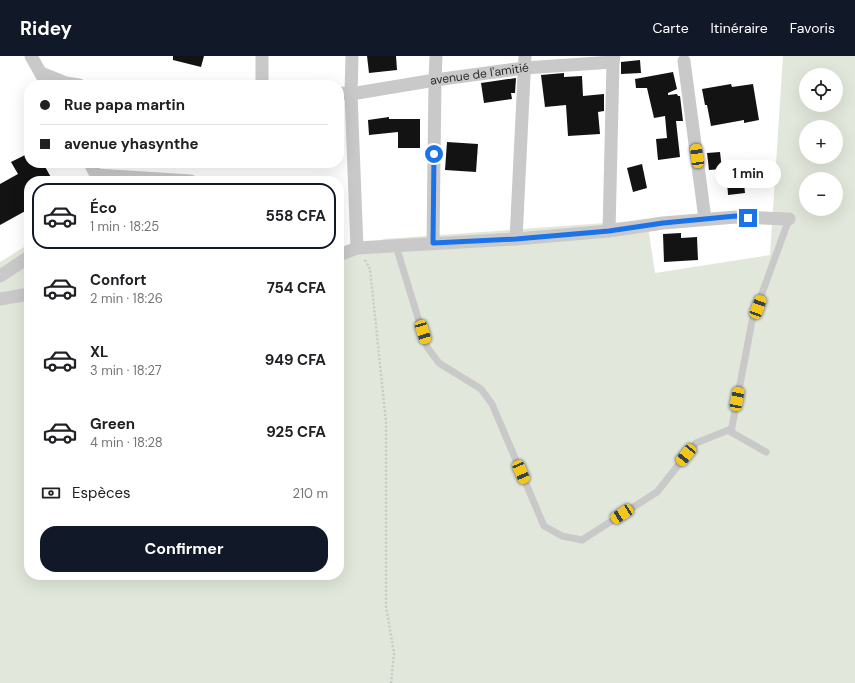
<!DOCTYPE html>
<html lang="fr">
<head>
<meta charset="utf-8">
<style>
	body { margin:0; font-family:"DM Sans",sans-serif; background:#f6f6f6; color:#202124; height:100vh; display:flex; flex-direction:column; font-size:15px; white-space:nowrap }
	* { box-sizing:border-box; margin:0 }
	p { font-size:13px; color:#757577 }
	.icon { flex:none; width:22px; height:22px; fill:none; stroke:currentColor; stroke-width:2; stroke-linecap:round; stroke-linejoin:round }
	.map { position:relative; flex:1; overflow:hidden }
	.drawer { position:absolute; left:24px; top:120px; width:320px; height:404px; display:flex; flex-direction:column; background:#fff; border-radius:16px; box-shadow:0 4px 16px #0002 }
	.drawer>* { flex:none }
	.top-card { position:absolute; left:24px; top:24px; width:320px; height:88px; border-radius:16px; box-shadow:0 4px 16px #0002; display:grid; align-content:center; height:88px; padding:0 16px; background:#fff }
	.tools { position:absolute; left:799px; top:12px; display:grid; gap:8px }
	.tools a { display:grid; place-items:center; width:44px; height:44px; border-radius:50%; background:#fff; box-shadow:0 4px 16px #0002; font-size:20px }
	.end { position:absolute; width:18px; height:18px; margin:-9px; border:5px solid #1a73e8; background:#fff; box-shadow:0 0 0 2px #fff }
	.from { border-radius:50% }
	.bubble { position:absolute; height:28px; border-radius:14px; background:#fff; box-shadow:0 4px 16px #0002; font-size:13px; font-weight:700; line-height:28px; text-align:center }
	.car { position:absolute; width:12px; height:24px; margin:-12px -6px; border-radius:5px; box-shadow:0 0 3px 1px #0007; background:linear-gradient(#f5c518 24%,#345 0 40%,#f5c518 0 76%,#345 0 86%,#f5c518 0) }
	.top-card b { display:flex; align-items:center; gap:14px; height:38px; font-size:15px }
	.top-card b+b { border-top:1px solid #e0e0e0 }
	.top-card i { width:10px; height:10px; background:#202124 }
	ul { padding:7px 0 0; list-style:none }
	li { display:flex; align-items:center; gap:12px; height:66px; margin:0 8px 6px; padding:0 8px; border:2px solid transparent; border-radius:16px }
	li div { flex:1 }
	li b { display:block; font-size:15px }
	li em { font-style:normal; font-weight:700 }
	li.on { border-color:#111827 }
	li>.icon { width:36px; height:36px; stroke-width:1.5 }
	.pay { display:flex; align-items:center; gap:10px; height:44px; padding:0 16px; font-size:15px }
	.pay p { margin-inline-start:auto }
	.cta { display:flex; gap:8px; margin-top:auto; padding:8px 16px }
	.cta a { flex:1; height:46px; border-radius:16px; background:#111827; color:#fff; font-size:16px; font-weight:700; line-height:46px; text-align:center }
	header { display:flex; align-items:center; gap:24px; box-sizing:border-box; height:56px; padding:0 20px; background:#111827; color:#fff }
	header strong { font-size:19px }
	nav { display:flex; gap:22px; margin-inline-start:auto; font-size:14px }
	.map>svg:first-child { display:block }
	.green { fill:#e1e8db; fill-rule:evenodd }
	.building { fill:#131313 }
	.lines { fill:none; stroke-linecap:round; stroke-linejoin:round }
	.path { stroke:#c9c9c9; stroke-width:2.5; stroke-dasharray:2 2; stroke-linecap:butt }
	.lane { stroke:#c9c9c9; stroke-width:7 }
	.street { stroke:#c9c9c9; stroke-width:13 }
	.route { stroke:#1a73e8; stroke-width:5 }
	.labels { text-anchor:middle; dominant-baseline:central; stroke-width:4; stroke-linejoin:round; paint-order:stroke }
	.street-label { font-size:12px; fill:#2c2c2c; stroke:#fff }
</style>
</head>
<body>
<header>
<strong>Ridey</strong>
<nav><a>Carte</a><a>Itinéraire</a><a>Favoris</a></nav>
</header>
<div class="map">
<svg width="855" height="627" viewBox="0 0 855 627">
	<rect width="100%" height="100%" fill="#fff"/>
	<!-- green -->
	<path class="green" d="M783,0H855V627H0V206L29,188V519H339V199L344,198L384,183L647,164L655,217L770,199ZM806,19H836V49H806ZM806,71H836V101H806ZM806,123H836V153H806Z"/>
	<!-- building -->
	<g class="building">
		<polygon points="173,0 204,0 201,11 173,4"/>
		<polygon points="367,0 396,0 397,14 369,17"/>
		<polygon points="640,4 641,17 621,18 621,6"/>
		<polygon points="673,16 677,33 668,37 668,39 677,38 678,40 680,40 683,65 676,65 680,101 658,104 656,83 667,82 665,60 654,62 647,32 636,32 635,23"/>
		<polygon points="564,17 564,21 582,20 583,40 604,38 604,55 598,56 600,78 568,80 566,49 545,51 541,19"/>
		<polygon points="516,22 515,37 511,37 512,43 484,47 481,27"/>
		<polygon points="731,28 732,31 753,28 759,64 744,67 744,64 711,70 707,49 705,49 702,33"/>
		<polygon points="389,61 389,63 420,63 420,92 398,92 398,76 369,79 368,64"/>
		<polygon points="447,86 478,88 476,116 445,114"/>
		<polygon points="720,96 722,113 709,114 707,97"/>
		<polygon points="29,97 29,107 43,107 53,125 29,125 29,153 0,169 0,128 18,118 11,106"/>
		<polygon points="642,108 647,132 633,136 627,112"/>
		<polygon points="742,109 745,137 728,139 726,110"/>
		<polygon points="681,177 681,182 697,181 698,204 664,206 663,178"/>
	</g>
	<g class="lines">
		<!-- path -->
		<polyline class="path" points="365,204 370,213 386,366 386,550 394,597 391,627"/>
		<!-- lane -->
		<g class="lane">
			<polyline points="396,190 427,291 439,307 481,333 492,348 544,470 562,480 582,484 657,436 696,387 731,373"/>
			<polyline points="766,396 731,376 752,265 789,163"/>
		</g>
		<!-- street -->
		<g class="street">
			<polyline points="31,0 45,25"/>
			<polyline points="262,0 262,29"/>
			<polyline points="352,0 351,38 357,192"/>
			<polyline points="684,5 705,163"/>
			<polyline points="41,17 66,27 79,29"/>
			<path id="s1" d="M339,37L351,38L435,24L524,12L613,6L614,0"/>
			<polyline points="90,107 96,119 98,125"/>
			<polyline points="96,119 191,125"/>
			<polyline points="609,175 613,6"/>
			<polyline points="516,183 525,0"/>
			<polyline points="433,187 435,24 436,0"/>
			<polyline points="339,199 357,192 516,183 609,175 663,167 736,161 789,163"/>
			<polyline points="0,220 29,201"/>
			<polyline points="0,243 29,238"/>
		</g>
	</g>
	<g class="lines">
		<!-- route -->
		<polyline class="route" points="434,98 433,187 516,183 609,175 663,167 736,160 748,162"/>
	</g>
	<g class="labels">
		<!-- street labels -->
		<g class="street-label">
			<text stroke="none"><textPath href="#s1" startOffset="142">avenue de l'amitié</textPath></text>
		</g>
	</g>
</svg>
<div class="tools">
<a><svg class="icon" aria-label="locate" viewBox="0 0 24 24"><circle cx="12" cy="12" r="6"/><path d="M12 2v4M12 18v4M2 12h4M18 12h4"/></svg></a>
<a>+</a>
<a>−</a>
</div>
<i class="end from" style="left:434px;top:98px"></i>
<i class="end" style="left:748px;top:162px"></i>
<div class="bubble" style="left:715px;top:104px;width:66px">1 min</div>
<i class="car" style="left:697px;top:100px;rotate:352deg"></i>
<i class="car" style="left:758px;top:251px;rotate:20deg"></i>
<i class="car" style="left:423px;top:276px;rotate:163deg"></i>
<i class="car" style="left:737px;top:343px;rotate:11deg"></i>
<i class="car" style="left:686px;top:399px;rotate:219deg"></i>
<i class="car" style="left:521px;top:416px;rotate:157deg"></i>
<i class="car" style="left:622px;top:458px;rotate:237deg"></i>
<div class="top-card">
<b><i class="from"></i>Rue papa martin</b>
<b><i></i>avenue yhasynthe</b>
</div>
<section class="drawer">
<ul>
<li class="on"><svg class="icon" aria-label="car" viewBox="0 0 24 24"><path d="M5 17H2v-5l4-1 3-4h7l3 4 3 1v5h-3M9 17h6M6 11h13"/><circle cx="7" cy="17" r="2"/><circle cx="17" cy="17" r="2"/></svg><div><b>Éco</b><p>1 min · 18:25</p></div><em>558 CFA</em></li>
<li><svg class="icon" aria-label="car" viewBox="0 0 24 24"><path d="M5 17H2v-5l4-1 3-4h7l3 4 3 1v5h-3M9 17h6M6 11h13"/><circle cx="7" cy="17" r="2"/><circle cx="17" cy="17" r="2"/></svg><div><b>Confort</b><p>2 min · 18:26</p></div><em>754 CFA</em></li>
<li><svg class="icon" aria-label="car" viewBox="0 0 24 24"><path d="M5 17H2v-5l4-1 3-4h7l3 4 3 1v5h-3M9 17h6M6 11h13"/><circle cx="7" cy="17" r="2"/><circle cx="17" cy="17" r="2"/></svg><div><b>XL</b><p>3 min · 18:27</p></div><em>949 CFA</em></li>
<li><svg class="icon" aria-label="car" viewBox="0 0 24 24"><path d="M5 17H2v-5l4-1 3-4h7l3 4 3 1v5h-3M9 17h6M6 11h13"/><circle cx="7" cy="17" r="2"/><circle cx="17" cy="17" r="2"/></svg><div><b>Green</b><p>4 min · 18:28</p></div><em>925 CFA</em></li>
</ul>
<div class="pay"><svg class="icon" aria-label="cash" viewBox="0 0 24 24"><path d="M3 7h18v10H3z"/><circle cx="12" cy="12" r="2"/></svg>Espèces<p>210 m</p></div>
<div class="cta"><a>Confirmer</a></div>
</section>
</div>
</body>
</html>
